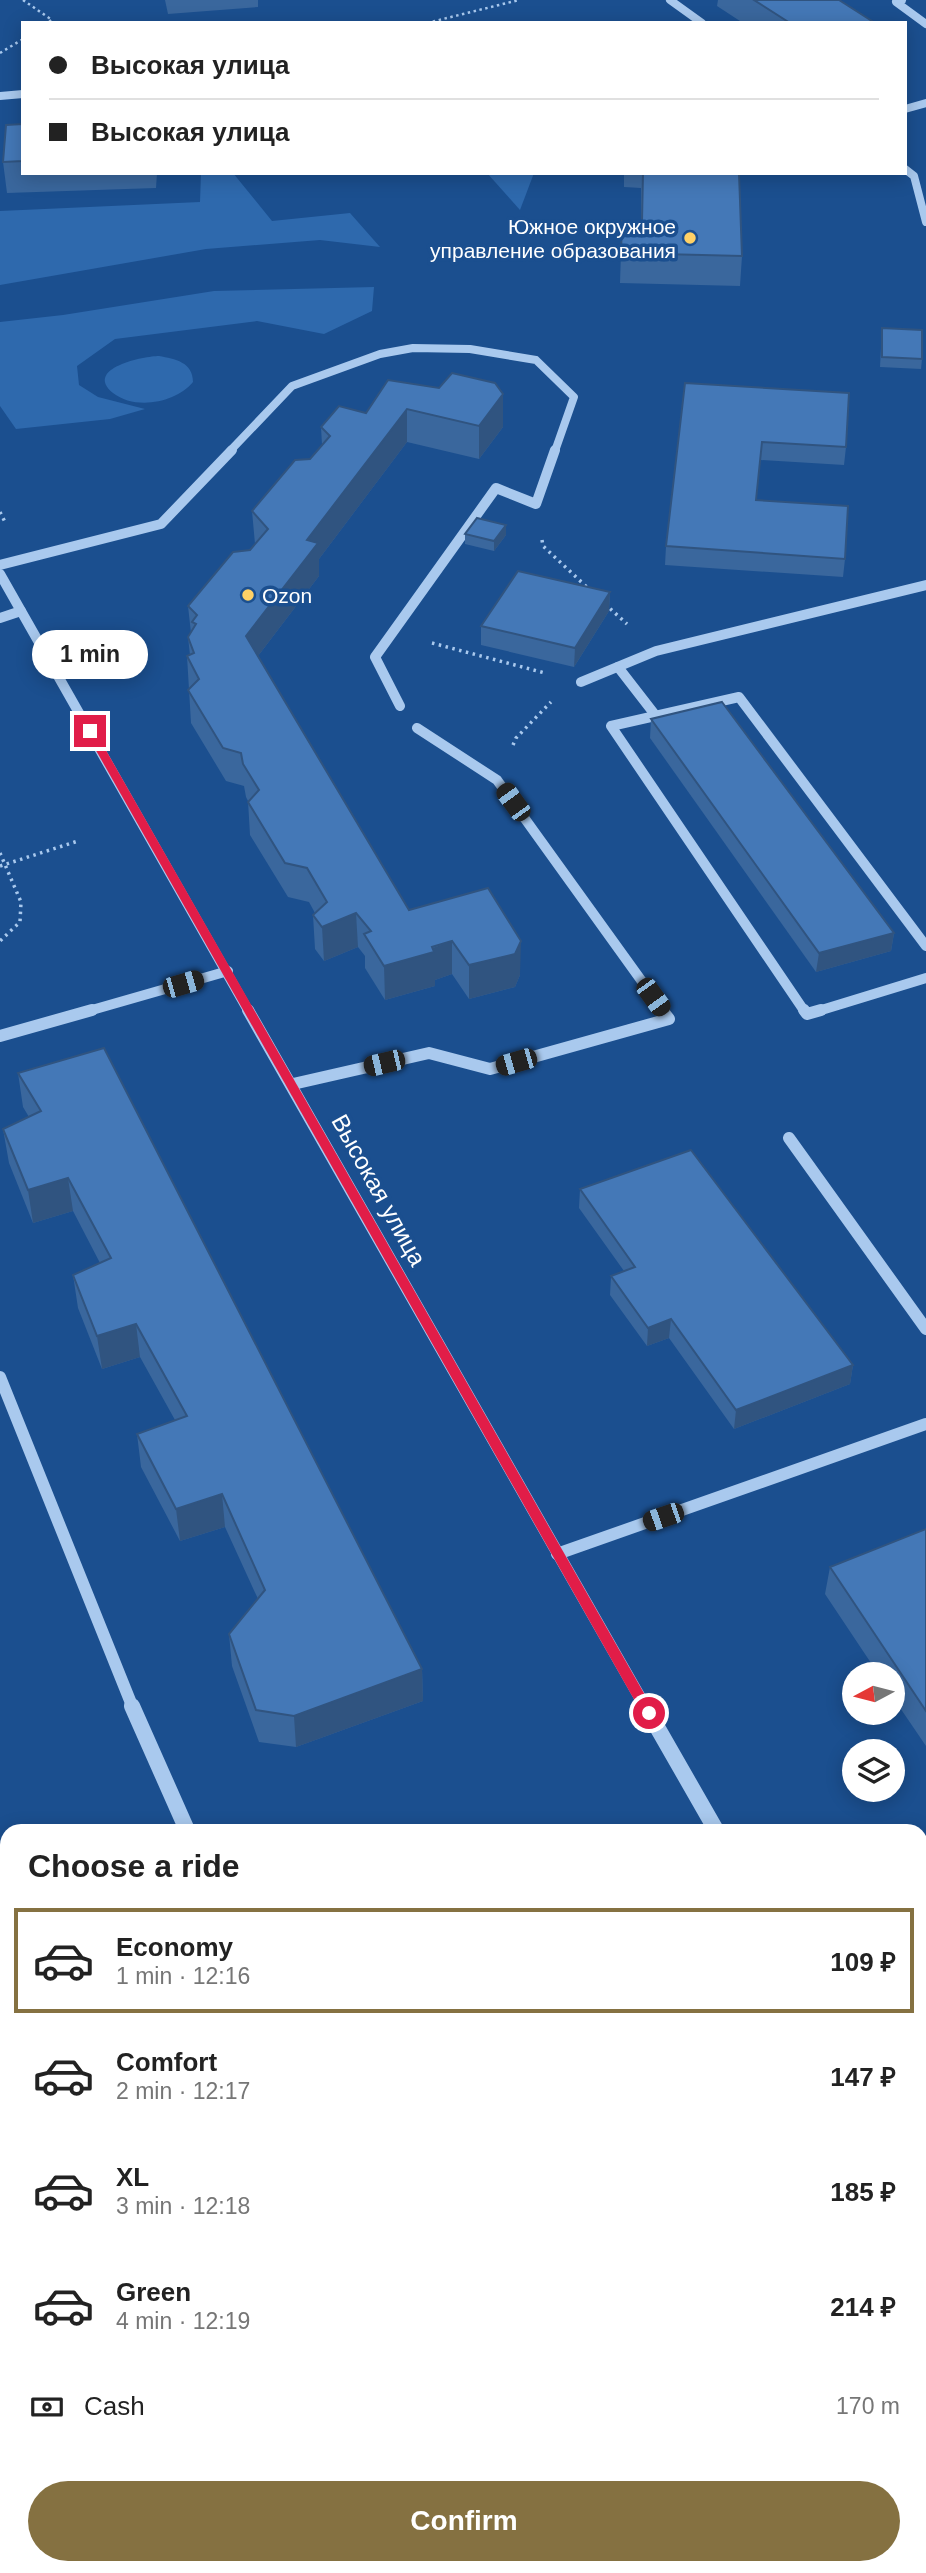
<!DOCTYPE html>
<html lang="en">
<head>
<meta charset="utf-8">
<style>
	body { margin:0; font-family:Helvetica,sans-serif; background:#f2f2f2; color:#222; height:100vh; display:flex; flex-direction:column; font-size:26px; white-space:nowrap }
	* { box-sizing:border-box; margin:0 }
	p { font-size:23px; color:#767676 }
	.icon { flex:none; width:38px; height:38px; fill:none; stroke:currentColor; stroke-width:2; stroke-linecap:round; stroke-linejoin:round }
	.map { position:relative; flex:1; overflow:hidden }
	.sheet { position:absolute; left:0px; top:1824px; width:928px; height:751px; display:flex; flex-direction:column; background:#fff; border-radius:21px 21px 0 0; box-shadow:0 4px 18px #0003 }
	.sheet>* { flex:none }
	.top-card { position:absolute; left:21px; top:21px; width:886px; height:154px; border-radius:0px; box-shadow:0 4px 18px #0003; display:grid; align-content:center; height:154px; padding:0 28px; background:#fff }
	.needle { width:46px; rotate:263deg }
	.buttons { position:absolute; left:842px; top:1662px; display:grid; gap:14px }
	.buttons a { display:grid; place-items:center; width:63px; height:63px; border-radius:50%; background:#fff; box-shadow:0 4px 18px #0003; font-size:35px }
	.end { position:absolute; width:32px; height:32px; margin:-16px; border:9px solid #e11d48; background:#fff; box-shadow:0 0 0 4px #fff }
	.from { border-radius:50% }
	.bubble { position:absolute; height:49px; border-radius:24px; background:#fff; box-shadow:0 4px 18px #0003; font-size:23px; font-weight:700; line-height:49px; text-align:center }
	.car { position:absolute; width:21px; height:42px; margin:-21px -10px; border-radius:9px; box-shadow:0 0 5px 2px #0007; background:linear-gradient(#222 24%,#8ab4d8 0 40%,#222 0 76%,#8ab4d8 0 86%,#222 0) }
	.top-card b { display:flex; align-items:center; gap:24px; height:66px; font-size:26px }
	.top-card b+b { border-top:2px solid #e0e0e0 }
	.top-card i { width:18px; height:18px; background:#222 }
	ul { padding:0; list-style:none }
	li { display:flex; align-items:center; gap:21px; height:105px; margin:0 14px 10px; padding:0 14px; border:4px solid transparent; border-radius:0px }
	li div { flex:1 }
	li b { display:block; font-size:26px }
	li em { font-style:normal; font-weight:700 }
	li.selected { border-color:#857141 }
	li>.icon { width:63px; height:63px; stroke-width:1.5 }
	h2 { padding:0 28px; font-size:32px; line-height:84px }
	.pay { display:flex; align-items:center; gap:18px; height:77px; padding:0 28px; font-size:26px }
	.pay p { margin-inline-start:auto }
	.primary-button { display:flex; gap:14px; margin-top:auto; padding:14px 28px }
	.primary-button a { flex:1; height:80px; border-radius:42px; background:#857141; color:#fff; font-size:28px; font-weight:700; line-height:80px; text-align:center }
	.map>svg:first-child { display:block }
	.green { fill:#2e69ad }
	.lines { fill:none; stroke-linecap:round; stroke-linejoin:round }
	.path-far2 { stroke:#a9c9ee; stroke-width:2.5; stroke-dasharray:2.5 3.5; stroke-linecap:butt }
	.path-far1 { stroke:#a9c9ee; stroke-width:3.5; stroke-dasharray:2.5 4.5; stroke-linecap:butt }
	.path { stroke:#a9c9ee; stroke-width:5; stroke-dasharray:4.5 7; stroke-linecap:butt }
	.minor-far3 { stroke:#a9c9ee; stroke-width:8 }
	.minor-far2 { stroke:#a9c9ee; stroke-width:10 }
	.minor-far1 { stroke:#a9c9ee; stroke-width:12 }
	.minor { stroke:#a9c9ee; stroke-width:16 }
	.wall { fill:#3a679d }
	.shaded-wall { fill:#305480 }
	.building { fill:#4478b7; stroke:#305480; stroke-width:2 }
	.route { fill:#e11d48 }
	.poi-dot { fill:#ffd166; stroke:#1b4f8f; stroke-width:2.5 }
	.labels { text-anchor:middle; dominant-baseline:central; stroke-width:7; stroke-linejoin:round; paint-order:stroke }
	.far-poi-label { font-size:21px; fill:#fff; stroke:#1b4f8f; text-anchor:end }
	.street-label { font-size:24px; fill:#fff; stroke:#1b4f8f }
</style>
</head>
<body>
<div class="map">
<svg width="926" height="2573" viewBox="0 0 926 2573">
	<rect width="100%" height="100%" fill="#1b4f8f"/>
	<!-- green -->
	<g class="green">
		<polygon points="201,173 233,173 272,221 350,213 380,247 320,240 206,249 0,285 0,211 200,202"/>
		<polygon points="487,173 534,173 520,210"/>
		<polygon points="374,287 372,311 324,334 257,321 115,339 77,366 79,385 98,397 145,409 110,419 16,429 0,406 0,322 63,315 214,291"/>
		<path d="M159,356C175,359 193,362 193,382C177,402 136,411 113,393C83,368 145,356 159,356Z"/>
		<polygon points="569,2567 745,2567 747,2573 556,2573"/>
	</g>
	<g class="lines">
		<!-- path-far2 -->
		<g class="path-far2">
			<polyline points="23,0 52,20 47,23"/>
			<polyline points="427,23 519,0"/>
			<polyline points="0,53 23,39"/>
		</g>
		<!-- path-far1 -->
		<g class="path-far1">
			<polyline points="0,512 6,524"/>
			<polyline points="542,540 543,546 591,591"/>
			<polyline points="605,604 627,624"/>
			<polyline points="432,643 545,673"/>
			<polyline points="513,745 516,738 551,702"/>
			<polyline points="0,853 21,902 20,922 0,941"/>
			<polyline points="0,866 78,841"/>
		</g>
		<!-- path -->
		<polyline class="path" points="0,2135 7,2135"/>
		<!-- minor-far3 -->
		<g class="minor-far3">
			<polyline points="670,0 702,23"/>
			<polyline points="902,0 896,2 926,24"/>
			<polyline points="0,96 23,94"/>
			<polyline points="905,109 926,103"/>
			<polyline points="905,169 914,176 926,222"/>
			<polyline points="230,451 292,386 380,354 413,348 470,349 536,360 574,397 555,451"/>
		</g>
		<!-- minor-far2 -->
		<g class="minor-far2">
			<polyline points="0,565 161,524 232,450"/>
			<polyline points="0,574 249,1012"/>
			<polyline points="0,618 21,611"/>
			<polyline points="618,667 656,716"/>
			<polyline points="581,682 656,651 926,585"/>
			<polyline points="400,706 375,657 496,488 536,504 555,450"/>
			<polyline points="417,728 497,780 664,1012"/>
			<polyline points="85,1012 228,971"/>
			<polyline points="805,1012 611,726 739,697 926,946"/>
			<polyline points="815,1012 926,978"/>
		</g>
		<!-- minor-far1 -->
		<g class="minor-far1">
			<polyline points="248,1010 646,1708"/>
			<polyline points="804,1010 807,1014 821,1010"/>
			<polyline points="0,1036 92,1010"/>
			<polyline points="293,1084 429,1053 490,1069 669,1019 662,1010"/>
			<polyline points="789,1138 926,1329"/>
			<polyline points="0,1377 133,1708"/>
			<polyline points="557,1554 926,1424"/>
		</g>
		<!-- minor -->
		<g class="minor">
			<polyline points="132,1706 187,1830"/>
			<polyline points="645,1706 716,1830"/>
			<polyline points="920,2185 926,2195"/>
			<polyline points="920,2336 926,2333"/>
			<polyline points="191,2567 193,2573"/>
			<polyline points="811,2567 814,2573"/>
			<polyline points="417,2573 429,2567"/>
		</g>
	</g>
	<!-- wall -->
	<g class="wall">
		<polygon points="165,0 258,0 258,7 168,14"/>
		<polygon points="718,0 839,0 875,23 743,23 717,6"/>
		<polygon points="23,124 23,173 157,173 156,188 7,193 3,162"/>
		<polygon points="624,173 739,173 742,256 740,286 620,283 622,221 641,221 641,188 624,187"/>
		<polygon points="882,328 922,359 921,369 880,367"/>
		<polygon points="685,383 846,447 844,465 760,460 756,500 845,559 843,577 665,565 666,546"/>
		<polygon points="439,388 503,394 503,427 479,459 407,442 319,559 319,576 258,656 409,910 520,975 515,987 469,999 452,974 435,980 435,986 385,1000 365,968 365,956 358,947 324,961 315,949 313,915 315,913 309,902 288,897 250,835 248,801 246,797 244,786 226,781 191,723 187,656 190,655 188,637 191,633 188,606 255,544 252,511 310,459 322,445 321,427"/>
		<polygon points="506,525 506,535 494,551 465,544 465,534"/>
		<polygon points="610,592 609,611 574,667 481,645 481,626"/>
		<polygon points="651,719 894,933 891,951 816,972 650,738"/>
		<polygon points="18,1073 422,1669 423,1701 296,1747 259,1742 232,1666 229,1634 258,1599 225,1527 180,1541 141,1467 137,1434 175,1420 140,1357 102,1369 78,1308 73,1275 100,1263 73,1211 33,1223 9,1163 3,1129 29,1117 23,1107"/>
		<polygon points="580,1189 853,1365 850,1384 734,1429 669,1338 647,1346 610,1295 611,1276 624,1271 579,1208"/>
		<polygon points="926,1529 926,1746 892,1696 892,1675 879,1675 825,1594 830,1567"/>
	</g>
	<!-- shaded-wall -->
	<g class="shaded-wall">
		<polygon points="503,394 503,427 479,459 479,426"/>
		<polygon points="407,409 407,442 319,559 319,576 248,669 246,636 307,540"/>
		<polygon points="506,525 506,535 494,551 494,541"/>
		<polygon points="610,592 609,611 574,667 575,648"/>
		<polygon points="356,913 358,947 324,961 322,927"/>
		<polygon points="894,933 891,951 816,972 819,953"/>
		<polygon points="452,941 452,974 435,980 435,986 385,1000 384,966"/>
		<polygon points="521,941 520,975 515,987 469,999 469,965"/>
		<polygon points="68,1178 73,1211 33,1223 28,1190"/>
		<polygon points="671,1319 669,1338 647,1346 648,1328"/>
		<polygon points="136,1324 140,1357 102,1369 97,1336"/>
		<polygon points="853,1365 850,1384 734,1429 736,1410"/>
		<polygon points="222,1494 225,1527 180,1541 176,1509"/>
		<polygon points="422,1669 423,1701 296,1747 294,1716"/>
	</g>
	<!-- building -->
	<g class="building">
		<polygon points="754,0 839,0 875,23 790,23"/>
		<polygon points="23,124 23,161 3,162 6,125"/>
		<polygon points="643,173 739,173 742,256 621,253 622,221 642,221"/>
		<polygon points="882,328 922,330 922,359 882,357"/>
		<polygon points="452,373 495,383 503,394 479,426 407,409 307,540 318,543 246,636 409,910 488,888 521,941 515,954 469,965 452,941 432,947 434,952 384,966 364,934 371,931 356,913 322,927 313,915 327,902 307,868 285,863 248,802 259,790 243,764 241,753 223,748 188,690 199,679 187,656 194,653 188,637 196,624 192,622 197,615 188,606 233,552 250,550 268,529 252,511 295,460 310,459 330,436 321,427 339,406 366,413 388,380 439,388"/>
		<polygon points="685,383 849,393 846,447 762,442 756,500 848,506 845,559 666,546"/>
		<polygon points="477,518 506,525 494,541 465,534"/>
		<polygon points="518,571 610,592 575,648 481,626"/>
		<polygon points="722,702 894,933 819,953 651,719"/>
		<polygon points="104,1048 422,1669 294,1716 256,1710 229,1634 265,1590 222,1494 176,1509 137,1434 187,1416 136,1324 97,1336 73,1275 111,1258 68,1178 28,1190 3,1129 41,1111 18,1073"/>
		<polygon points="691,1150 853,1365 736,1410 671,1319 648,1328 611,1276 635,1267 580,1189"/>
		<polygon points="926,1529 926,1711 830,1567"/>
	</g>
	<!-- route -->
	<polygon class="route" points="90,728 95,731 653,1709 653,1717 644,1717 85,731"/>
	<!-- markers -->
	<g class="poi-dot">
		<circle cx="690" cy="238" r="7"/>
		<circle cx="248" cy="595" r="7"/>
	</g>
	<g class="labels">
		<!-- far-poi labels -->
		<g class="far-poi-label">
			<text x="676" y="226">Южное окружное<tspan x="676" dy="24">управление образования</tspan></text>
			<text x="262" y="595" text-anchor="start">Ozon</text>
		</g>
		<!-- street labels -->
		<g class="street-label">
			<text transform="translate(379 1190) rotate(61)">Высокая улица</text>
		</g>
	</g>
</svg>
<div class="buttons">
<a><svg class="needle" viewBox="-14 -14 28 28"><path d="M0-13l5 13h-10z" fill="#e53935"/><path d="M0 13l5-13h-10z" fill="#767676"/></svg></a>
<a><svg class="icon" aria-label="layers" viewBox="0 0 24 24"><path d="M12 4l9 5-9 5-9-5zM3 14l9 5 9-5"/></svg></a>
</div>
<i class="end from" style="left:649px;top:1713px"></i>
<i class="end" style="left:90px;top:731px"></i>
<div class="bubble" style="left:32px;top:630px;width:116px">1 min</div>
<i class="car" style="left:513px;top:802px;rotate:324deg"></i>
<i class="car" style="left:183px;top:984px;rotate:74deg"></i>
<i class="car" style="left:653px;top:997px;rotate:144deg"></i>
<i class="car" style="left:516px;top:1062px;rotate:254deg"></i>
<i class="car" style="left:384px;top:1063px;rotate:257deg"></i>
<i class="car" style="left:663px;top:1517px;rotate:251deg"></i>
<div class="top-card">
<b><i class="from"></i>Высокая улица</b>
<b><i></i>Высокая улица</b>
</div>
<section class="sheet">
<h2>Choose a ride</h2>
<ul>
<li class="selected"><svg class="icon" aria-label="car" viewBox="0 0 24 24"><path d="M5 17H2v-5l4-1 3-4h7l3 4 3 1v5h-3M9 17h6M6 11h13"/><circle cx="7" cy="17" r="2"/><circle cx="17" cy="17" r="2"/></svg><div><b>Economy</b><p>1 min · 12:16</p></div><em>109 ₽</em></li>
<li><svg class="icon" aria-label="car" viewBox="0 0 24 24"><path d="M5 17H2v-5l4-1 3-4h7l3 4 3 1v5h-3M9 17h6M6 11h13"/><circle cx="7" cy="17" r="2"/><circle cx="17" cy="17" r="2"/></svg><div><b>Comfort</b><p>2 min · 12:17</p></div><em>147 ₽</em></li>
<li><svg class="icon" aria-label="car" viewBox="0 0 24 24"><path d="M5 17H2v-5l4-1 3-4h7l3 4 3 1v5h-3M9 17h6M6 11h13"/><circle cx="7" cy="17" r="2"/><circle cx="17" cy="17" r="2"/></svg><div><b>XL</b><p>3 min · 12:18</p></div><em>185 ₽</em></li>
<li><svg class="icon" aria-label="car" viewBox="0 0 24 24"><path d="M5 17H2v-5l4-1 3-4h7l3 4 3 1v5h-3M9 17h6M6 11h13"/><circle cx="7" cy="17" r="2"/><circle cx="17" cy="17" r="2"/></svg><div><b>Green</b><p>4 min · 12:19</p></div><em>214 ₽</em></li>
</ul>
<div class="pay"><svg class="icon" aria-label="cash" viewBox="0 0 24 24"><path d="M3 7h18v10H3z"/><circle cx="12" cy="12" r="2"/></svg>Cash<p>170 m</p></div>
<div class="primary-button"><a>Confirm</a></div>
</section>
</div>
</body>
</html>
